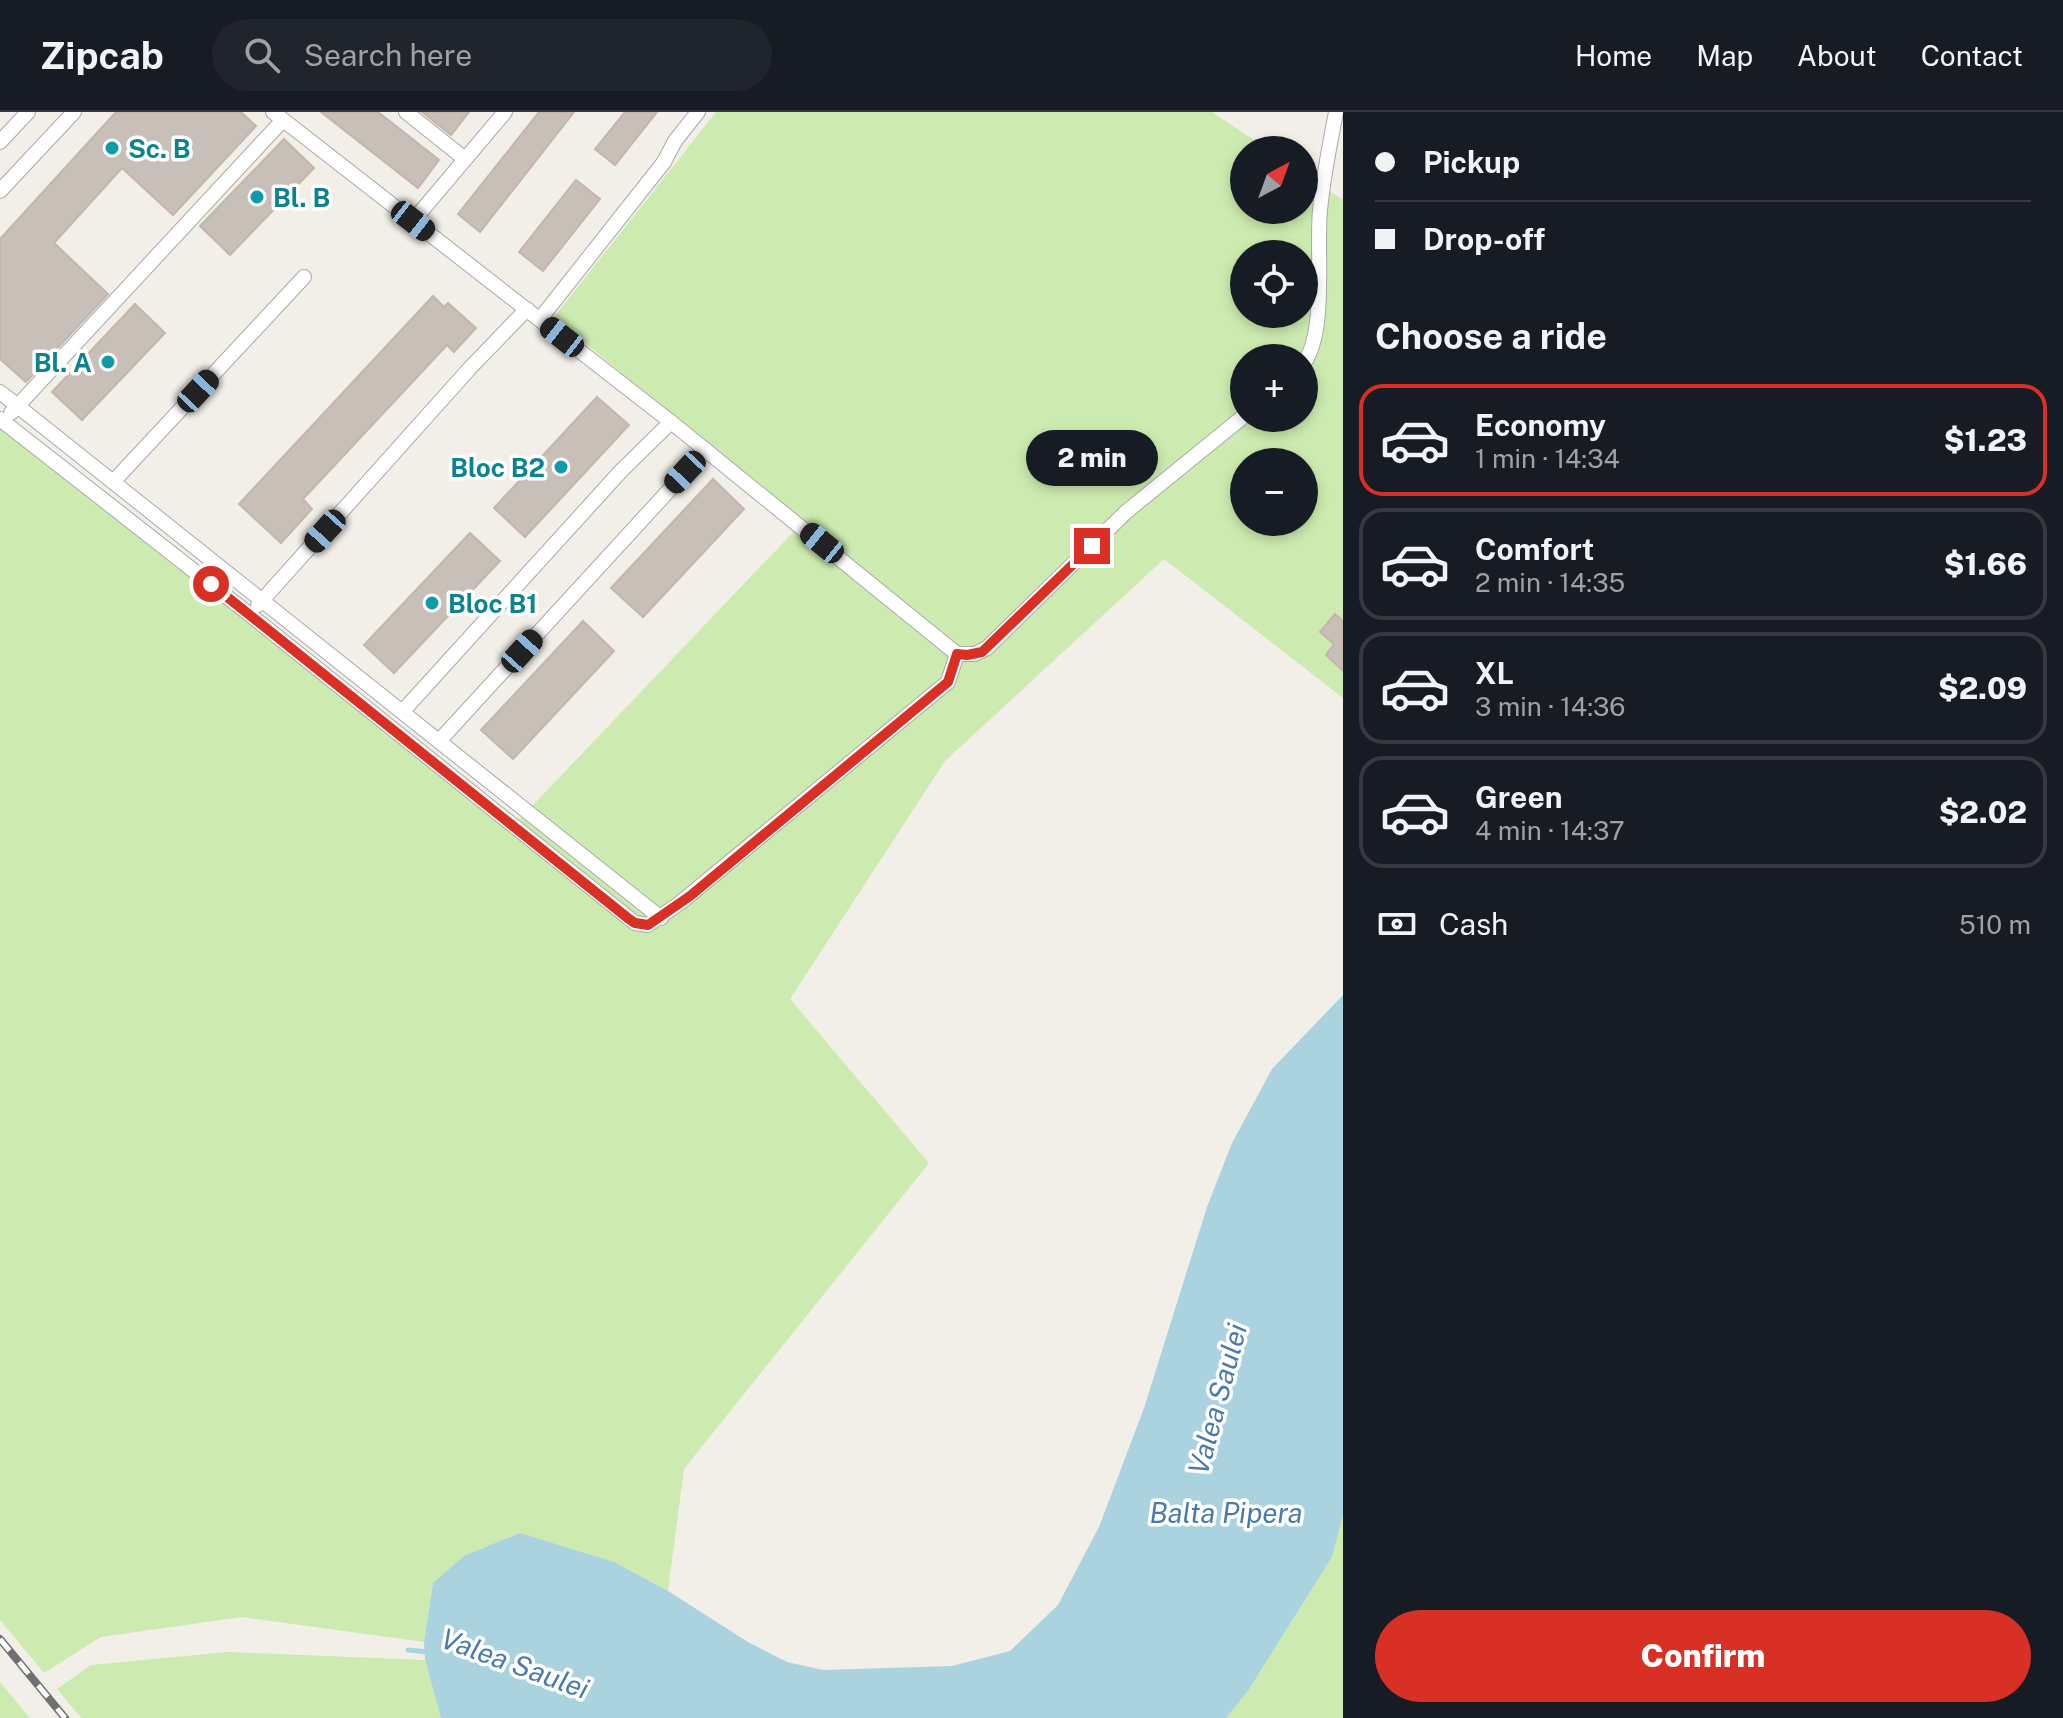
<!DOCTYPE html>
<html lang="en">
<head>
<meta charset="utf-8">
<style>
	body { margin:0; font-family:"Public Sans",sans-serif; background:#20242c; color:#f1f3f6; height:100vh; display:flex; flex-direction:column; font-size:30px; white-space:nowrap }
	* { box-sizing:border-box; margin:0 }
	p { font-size:26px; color:#9ea1a6 }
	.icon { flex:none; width:44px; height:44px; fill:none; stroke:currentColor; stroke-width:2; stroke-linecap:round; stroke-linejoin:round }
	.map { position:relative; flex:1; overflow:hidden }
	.details { display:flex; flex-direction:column; background:#171b24; width:720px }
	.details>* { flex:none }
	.guide { display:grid; align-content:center; height:176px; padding:0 32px; background:#171b24 }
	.needle { width:52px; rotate:41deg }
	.buttons { position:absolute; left:1230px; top:24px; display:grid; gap:16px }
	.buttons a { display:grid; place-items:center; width:88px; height:88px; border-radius:50%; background:#171b24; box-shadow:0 4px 12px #0003; font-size:40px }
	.end { position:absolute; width:36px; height:36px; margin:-18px; border:10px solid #d93025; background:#fff; box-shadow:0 0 0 4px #fff }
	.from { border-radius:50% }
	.bubble { position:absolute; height:56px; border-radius:28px; background:#171b24; box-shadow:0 4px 12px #0003; font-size:26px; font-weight:800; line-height:56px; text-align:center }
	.car { position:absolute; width:24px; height:48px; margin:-24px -12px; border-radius:10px; box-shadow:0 0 6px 2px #0007; background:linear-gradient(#222 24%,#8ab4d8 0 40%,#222 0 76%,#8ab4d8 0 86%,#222 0) }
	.guide b { display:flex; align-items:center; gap:28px; height:76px; font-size:30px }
	.guide b+b { border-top:2px solid #363941 }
	.guide i { width:20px; height:20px; background:#f1f3f6 }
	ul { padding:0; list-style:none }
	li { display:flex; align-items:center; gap:24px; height:112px; margin:0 16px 12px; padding:0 16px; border:4px solid #363941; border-radius:24px }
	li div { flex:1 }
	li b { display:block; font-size:30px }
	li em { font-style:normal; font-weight:800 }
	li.active { border-color:#d93025 }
	li>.icon { width:72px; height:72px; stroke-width:1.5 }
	h2 { padding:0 32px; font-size:36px; line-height:96px }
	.pay { display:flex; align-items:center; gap:20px; height:88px; padding:0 32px; font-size:30px }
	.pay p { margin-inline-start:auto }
	.cta { display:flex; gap:16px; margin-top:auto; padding:16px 32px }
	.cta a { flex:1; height:92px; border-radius:48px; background:#d93025; color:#fff; font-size:32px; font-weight:800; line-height:92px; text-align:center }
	header { display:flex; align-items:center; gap:48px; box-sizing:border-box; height:112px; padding:0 40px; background:#171b24; border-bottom:2px solid #363941 }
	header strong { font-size:38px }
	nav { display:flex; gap:44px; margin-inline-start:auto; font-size:28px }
	.search { width:560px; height:72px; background:#20242c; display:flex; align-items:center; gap:20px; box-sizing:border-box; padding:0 28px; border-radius:44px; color:#9ea1a6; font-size:30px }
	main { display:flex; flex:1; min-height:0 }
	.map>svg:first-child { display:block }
	.grass { fill:#cdebb0; fill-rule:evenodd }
	.water { fill:#aad3df }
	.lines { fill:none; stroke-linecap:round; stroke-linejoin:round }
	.stream { stroke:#aad3df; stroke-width:5 }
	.building { fill:#c7bfb8; stroke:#c4b6ab; stroke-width:2 }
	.minor-casing { stroke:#a9a9a9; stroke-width:16 }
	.minor { stroke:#fff; stroke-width:14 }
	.rail-casing { stroke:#707070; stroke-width:8 }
	.rail { stroke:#fff; stroke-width:5; stroke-dasharray:15; stroke-linecap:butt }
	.route { stroke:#d93025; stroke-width:10 }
	.culture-dot { fill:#0f9aa8; stroke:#fff; stroke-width:3 }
	.labels { text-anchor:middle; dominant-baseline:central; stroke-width:7; stroke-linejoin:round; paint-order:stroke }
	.culture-label { font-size:26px; font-weight:bold; fill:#0d838f; stroke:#fff; text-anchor:start }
	.water-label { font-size:28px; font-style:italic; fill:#4a7aab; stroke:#fff }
</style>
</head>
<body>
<header>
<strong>Zipcab</strong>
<div class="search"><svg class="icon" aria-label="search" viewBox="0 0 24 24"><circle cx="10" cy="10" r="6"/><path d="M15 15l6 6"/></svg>Search here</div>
<nav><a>Home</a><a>Map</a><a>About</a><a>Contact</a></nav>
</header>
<main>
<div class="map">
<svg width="1343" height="1606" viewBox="0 0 1343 1606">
	<rect width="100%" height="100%" fill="#f2efe9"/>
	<!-- grass -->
	<g class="grass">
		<path d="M716,0H1212L1269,38H1244V98H1304V62L1343,88V586L1164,447L945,649L790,887L929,1051L684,1357L668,1479L614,1450L433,1471L424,1530L242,1505L101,1525L44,1561L0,1508V301L513,714L802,411L554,205ZM1244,142H1304V202H1244ZM1244,246H1304V306H1244ZM1244,350H1304V410H1244Z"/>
		<polygon points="1343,1403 1343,1606 1226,1606 1248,1579 1332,1445"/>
		<polygon points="228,1540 425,1548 441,1606 81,1606 57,1577 91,1553"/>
		<polygon points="0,1570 30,1606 0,1606"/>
	</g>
	<!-- water -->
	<polygon class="water" points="1343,883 1343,1403 1332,1445 1248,1579 1226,1606 441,1606 425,1548 424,1530 433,1471 464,1444 520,1421 614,1450 668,1479 748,1530 787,1550 823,1558 952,1554 1010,1539 1058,1493 1099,1415 1144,1296 1207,1095 1232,1031 1272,957"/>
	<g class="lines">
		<!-- stream -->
		<polyline class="stream" points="408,1538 429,1540"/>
	</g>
	<!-- building -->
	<g class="building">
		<polygon points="116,0 241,0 256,14 173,103 122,56 54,131 108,182 26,270 0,247 0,127"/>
		<polygon points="321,0 378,0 439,48 418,76"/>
		<polygon points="422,0 469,0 451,23"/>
		<polygon points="539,0 574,0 480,120 458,102"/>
		<polygon points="625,0 657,0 615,53 595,37"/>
		<polygon points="284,27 314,56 230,143 200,114"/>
		<polygon points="576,68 600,87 543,159 519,140"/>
		<polygon points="433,184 444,195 448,191 476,216 454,240 447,233 303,387 312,397 281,431 239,392"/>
		<polygon points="135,192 165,221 82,308 52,280"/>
		<polygon points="597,285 629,313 525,425 494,396"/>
		<polygon points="713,367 744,397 643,505 611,476"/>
		<polygon points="470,421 500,449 394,561 364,533"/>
		<polygon points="1335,502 1343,509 1343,559 1326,543 1334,532 1320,520"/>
		<polygon points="583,509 614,539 513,647 481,618"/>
	</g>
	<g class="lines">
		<!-- minor casing -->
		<g class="minor-casing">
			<g id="minor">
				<polyline points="273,0 671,310 957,542 975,542 987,536 1126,400 1244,304"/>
				<polyline points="406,0 465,47"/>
				<polyline points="0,30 28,0"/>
				<polyline points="0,79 74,0"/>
				<polyline points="413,109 505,0"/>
				<polyline points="540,207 664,50 675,29 698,0"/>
				<path d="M1304,251C1327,219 1316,139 1320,98C1323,65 1330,32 1336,0"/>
				<polyline points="0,280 661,806"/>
				<polyline points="11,301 283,8"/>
				<polyline points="0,307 249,502 635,811 648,813 680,791 948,570 957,542"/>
				<polyline points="113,370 304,165"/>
				<polyline points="258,493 470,256 527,197"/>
				<polyline points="403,599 621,359 671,310"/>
				<polyline points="440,628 706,338"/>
			</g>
		</g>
		<!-- minor -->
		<use href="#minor" class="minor"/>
		<!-- rail casing -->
		<g class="rail-casing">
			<polyline id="rail" points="0,1527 65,1606"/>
		</g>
		<!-- rail -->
		<use href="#rail" class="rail"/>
	</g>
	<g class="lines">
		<!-- route -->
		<polyline class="route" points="211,472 629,807 635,811 648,813 690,784 948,570 957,542 967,543 982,540 1092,434"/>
	</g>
	<!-- markers -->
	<g class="culture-dot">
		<circle cx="112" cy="36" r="8"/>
		<circle cx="257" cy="85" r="8"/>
		<circle cx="108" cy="250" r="8"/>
		<circle cx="561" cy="355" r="8"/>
		<circle cx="432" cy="491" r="8"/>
	</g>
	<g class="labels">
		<!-- culture labels -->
		<g class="culture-label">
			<text x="128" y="36">Sc. B</text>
			<text x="273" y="85">Bl. B</text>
			<text x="92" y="250" text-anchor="end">Bl. A</text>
			<text x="545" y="355" text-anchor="end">Bloc B2</text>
			<text x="448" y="491">Bloc B1</text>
		</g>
		<!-- water labels -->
		<g class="water-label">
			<text transform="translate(1217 1287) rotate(-75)">Valea Saulei</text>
			<text x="1226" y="1400">Balta Pipera</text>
			<text transform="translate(515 1551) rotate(20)">Valea Saulei</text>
		</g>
	</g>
</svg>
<div class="buttons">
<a><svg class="needle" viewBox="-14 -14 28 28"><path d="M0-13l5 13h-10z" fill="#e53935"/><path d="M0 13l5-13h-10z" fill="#9ea1a6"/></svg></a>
<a><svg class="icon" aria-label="locate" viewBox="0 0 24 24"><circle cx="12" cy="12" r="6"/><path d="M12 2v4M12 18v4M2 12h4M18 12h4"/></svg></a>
<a>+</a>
<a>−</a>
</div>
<i class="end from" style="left:211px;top:472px"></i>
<i class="end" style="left:1092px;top:434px"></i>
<div class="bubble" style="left:1026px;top:318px;width:132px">2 min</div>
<i class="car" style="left:413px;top:109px;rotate:128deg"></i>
<i class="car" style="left:562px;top:225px;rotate:308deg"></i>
<i class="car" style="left:198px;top:279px;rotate:43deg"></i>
<i class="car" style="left:685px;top:360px;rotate:223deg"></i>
<i class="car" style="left:325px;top:419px;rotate:222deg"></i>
<i class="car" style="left:822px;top:431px;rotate:309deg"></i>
<i class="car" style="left:522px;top:539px;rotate:42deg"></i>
</div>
<section class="details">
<div class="guide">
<b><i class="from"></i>Pickup</b>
<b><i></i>Drop-off</b>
</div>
<h2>Choose a ride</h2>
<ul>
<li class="active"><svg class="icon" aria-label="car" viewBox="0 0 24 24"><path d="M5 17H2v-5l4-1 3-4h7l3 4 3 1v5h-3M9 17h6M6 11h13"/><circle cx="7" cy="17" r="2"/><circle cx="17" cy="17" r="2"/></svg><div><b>Economy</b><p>1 min · 14:34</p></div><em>$1.23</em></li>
<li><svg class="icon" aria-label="car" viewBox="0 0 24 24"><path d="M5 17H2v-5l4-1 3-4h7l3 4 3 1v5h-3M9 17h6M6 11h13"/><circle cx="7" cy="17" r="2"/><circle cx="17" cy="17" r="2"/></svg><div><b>Comfort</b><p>2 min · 14:35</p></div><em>$1.66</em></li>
<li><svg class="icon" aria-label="car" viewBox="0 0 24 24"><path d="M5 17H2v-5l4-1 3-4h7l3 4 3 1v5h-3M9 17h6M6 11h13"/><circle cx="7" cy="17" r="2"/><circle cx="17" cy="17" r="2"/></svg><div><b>XL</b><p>3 min · 14:36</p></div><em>$2.09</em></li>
<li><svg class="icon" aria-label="car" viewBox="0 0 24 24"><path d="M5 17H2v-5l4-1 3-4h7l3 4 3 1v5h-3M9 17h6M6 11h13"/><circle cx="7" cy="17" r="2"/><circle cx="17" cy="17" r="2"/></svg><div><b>Green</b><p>4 min · 14:37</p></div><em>$2.02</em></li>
</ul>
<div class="pay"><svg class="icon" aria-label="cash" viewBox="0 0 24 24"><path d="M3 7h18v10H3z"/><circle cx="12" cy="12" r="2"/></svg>Cash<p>510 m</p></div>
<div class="cta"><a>Confirm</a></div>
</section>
</main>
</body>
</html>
